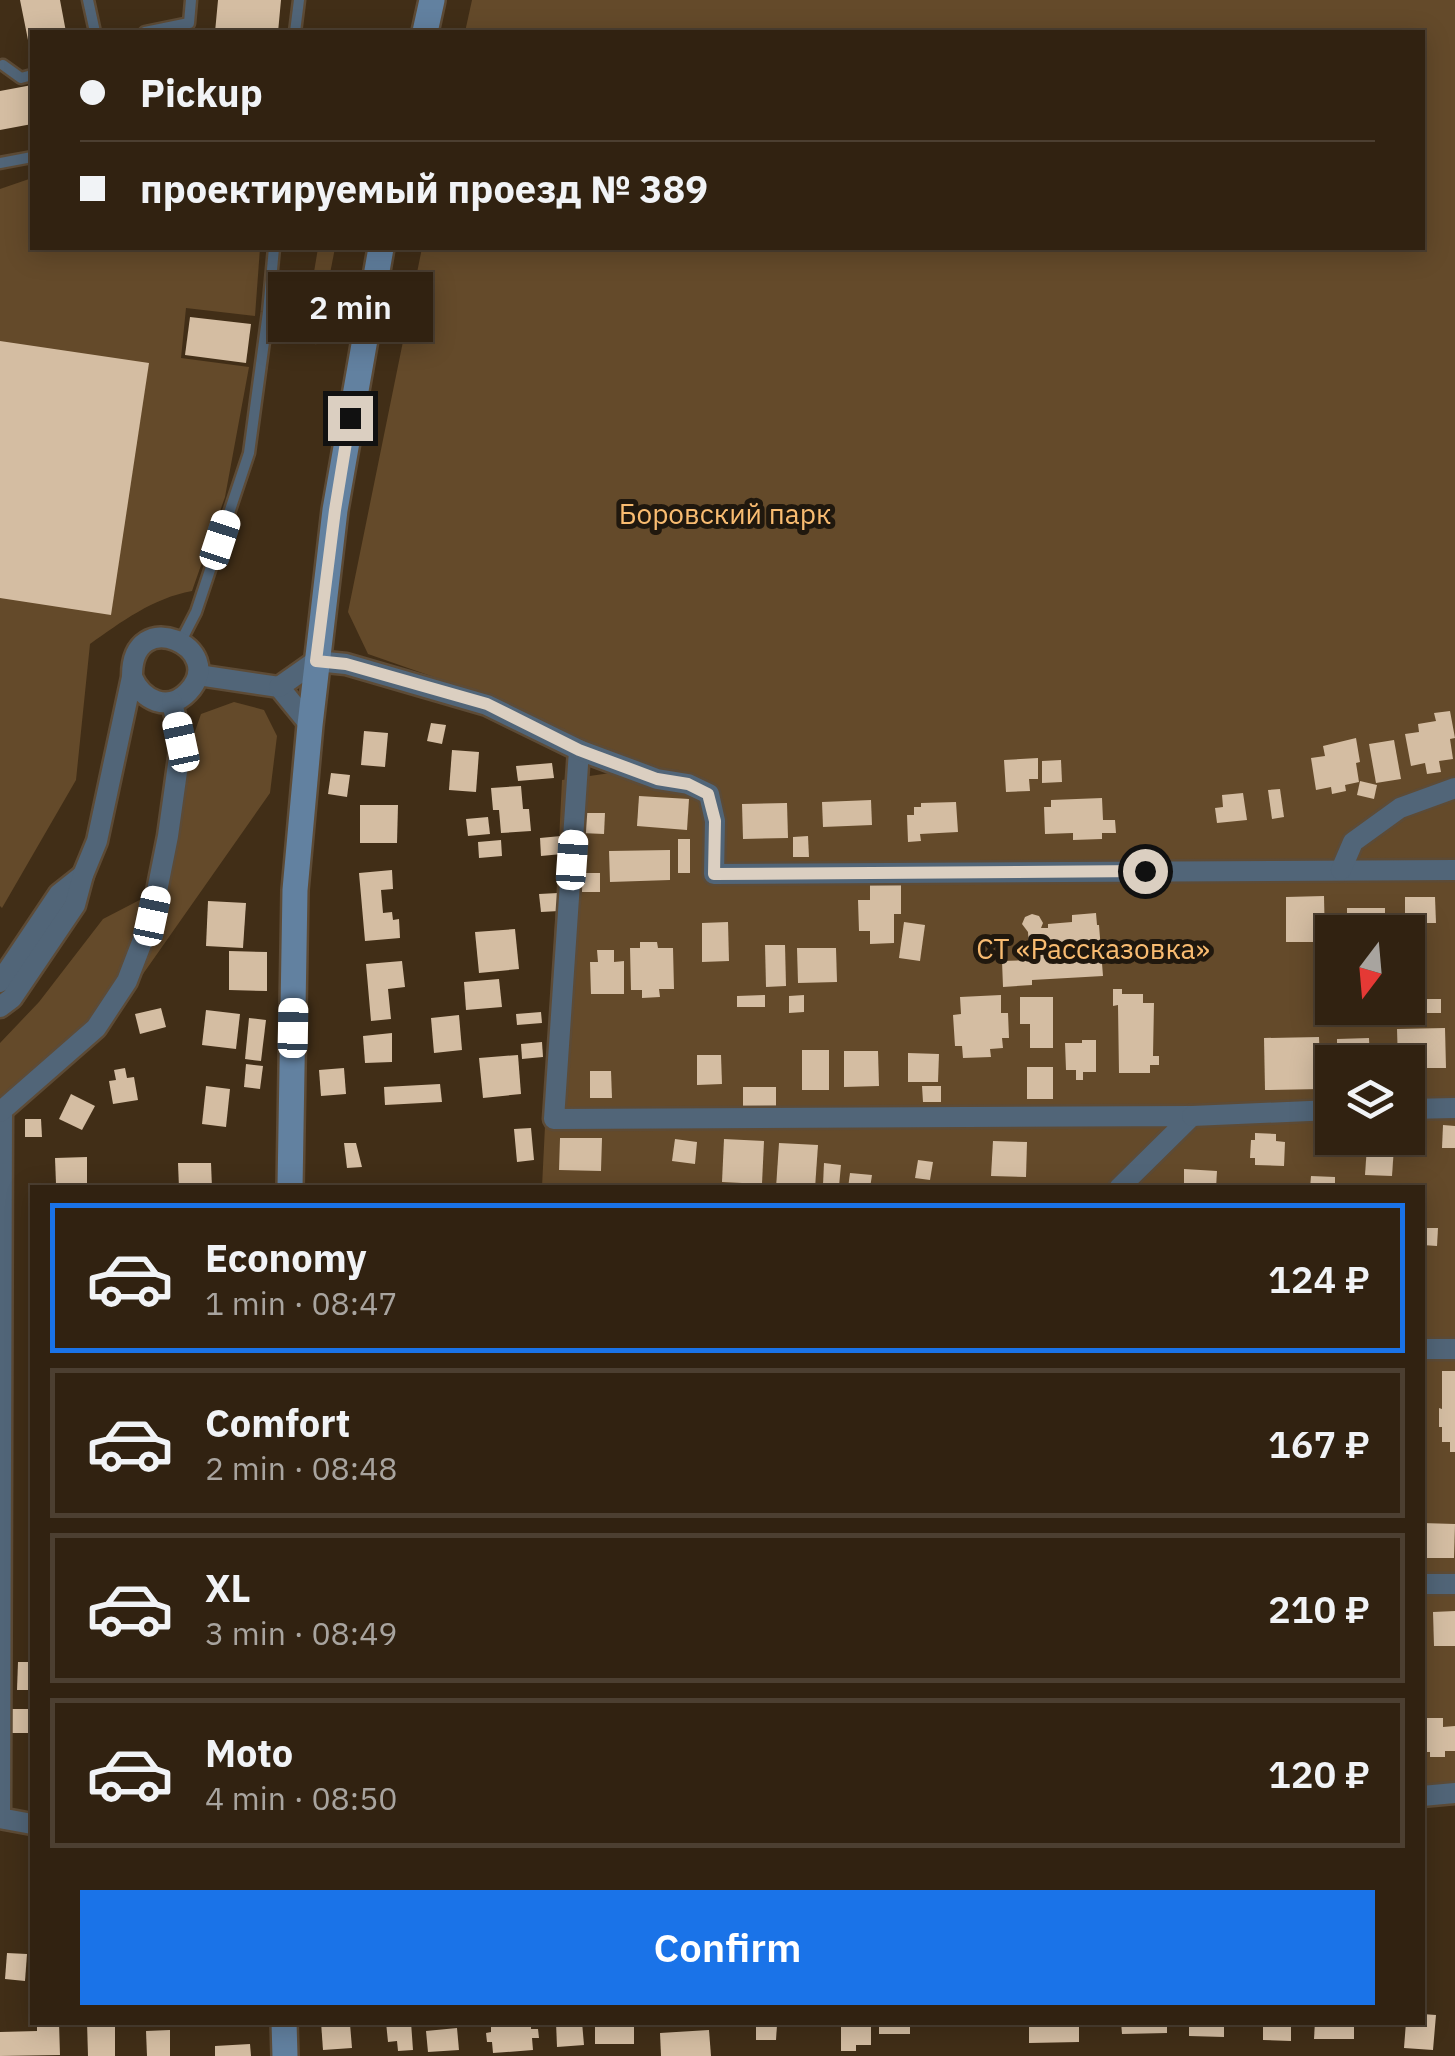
<!DOCTYPE html>
<html lang="en">
<head>
<meta charset="utf-8">
<style>
	body { margin:0; font-family:"IBM Plex Sans",sans-serif; background:#392a1a; color:#f1f3f6; height:100vh; display:flex; flex-direction:column; font-size:38px; white-space:nowrap }
	* { box-sizing:border-box; margin:0 }
	p { font-size:32px; color:#a8a49f }
	.icon { flex:none; width:55px; height:55px; fill:none; stroke:currentColor; stroke-width:2; stroke-linecap:round; stroke-linejoin:round }
	.map { position:relative; flex:1; overflow:hidden }
	.details { position:absolute; left:30px; top:1185px; width:1395px; height:840px; display:flex; flex-direction:column; background:#312211; border-radius:0px; box-shadow:0 5px 25px #0003,0 0 0 2px #4c3f31 }
	.details>* { flex:none }
	.top-card { position:absolute; left:30px; top:30px; width:1395px; height:220px; border-radius:0px; box-shadow:0 5px 25px #0003,0 0 0 2px #4c3f31; display:grid; align-content:center; height:220px; padding:0 50px; background:#312211 }
	.needle { width:65px; rotate:196deg }
	.controls { position:absolute; left:1315px; top:915px; display:grid; gap:20px }
	.controls a { display:grid; place-items:center; width:110px; height:110px; border-radius:0px; background:#312211; box-shadow:0 5px 25px #0003,0 0 0 2px #4c3f31; font-size:50px }
	.end { position:absolute; width:45px; height:45px; margin:-22px; border:12px solid #dbcfc1; background:#111; box-shadow:0 0 0 5px #111 }
	.from { border-radius:50% }
	.bubble { position:absolute; height:70px; border-radius:0px; background:#312211; box-shadow:0 5px 25px #0003,0 0 0 2px #4c3f31; font-size:32px; font-weight:600; line-height:70px; text-align:center }
	.car { position:absolute; width:30px; height:60px; margin:-30px -15px; border-radius:12px; box-shadow:0 0 8px 2px #0007; background:linear-gradient(#fff 24%,#345 0 40%,#fff 0 76%,#345 0 86%,#fff 0) }
	.top-card b { display:flex; align-items:center; gap:35px; height:95px; font-size:38px }
	.top-card b+b { border-top:2px solid #4c3f31 }
	.top-card i { width:25px; height:25px; background:#f1f3f6 }
	ul { padding:18px 0 0; list-style:none }
	li { display:flex; align-items:center; gap:30px; height:150px; margin:0 20px 15px; padding:0 30px; border:5px solid #4c3f31; border-radius:0px }
	li div { flex:1 }
	li b { display:block; font-size:38px }
	li em { font-style:normal; font-weight:600 }
	li.current { border-color:#1a73e8 }
	li>.icon { width:90px; height:90px; stroke-width:1.5 }
	.action { display:flex; gap:20px; margin-top:auto; padding:20px 50px }
	.action a { flex:1; height:115px; border-radius:0px; background:#1a73e8; color:#fff; font-size:40px; font-weight:600; line-height:115px; text-align:center }
	.map>svg:first-child { display:block }
	.green { fill:#644a2a; fill-rule:evenodd }
	.building { fill:#d4bda2 }
	.lines { fill:none; stroke-linecap:round; stroke-linejoin:round }
	.service-casing { stroke:#5d4b36; stroke-width:15 }
	.minor-casing { stroke:#5d4b36; stroke-width:25 }
	.secondary-casing { stroke:#5d4b36; stroke-width:30 }
	.service { stroke:#516578; stroke-width:10 }
	.minor { stroke:#516578; stroke-width:20 }
	.secondary { stroke:#6281a0; stroke-width:25 }
	.route { stroke:#dbcfc1; stroke-width:12 }
	.labels { text-anchor:middle; dominant-baseline:central; stroke-width:10; stroke-linejoin:round; paint-order:stroke }
	.park-label { font-size:28px; fill:#f9bc71; stroke:#20180e }
</style>
</head>
<body>
<div class="map">
<svg width="1455" height="2056" viewBox="0 0 1455 2056">
	<rect width="100%" height="100%" fill="#412e17"/>
	<!-- green -->
	<g class="green">
		<path d="M472,0H1455V1801L1423,1805L1422,1188L542,1187L562,780L645,768L611,758L491,697L368,654L348,612L422,248H1422V32H465ZM1332,932H1408V1008H1332ZM1332,1062H1408V1138H1332Z"/>
		<path d="M32,178V248H260L255,316L186,308L181,358L249,367L225,497L192,591C153,598 121,622 90,644L76,780L2,908L0,906V189Z"/>
		<polygon points="318,248 335,248 316,345 306,320"/>
		<polygon points="234,702 264,710 277,736 270,793 143,974 0,1104 0,1043 39,1002 103,919 157,891 193,737 201,714"/>
	</g>
	<!-- building -->
	<g class="building">
		<polygon points="20,0 60,0 66,32 32,32 32,55 31,55"/>
		<polygon points="218,0 281,0 278,32 215,32"/>
		<polygon points="32,85 32,124 0,130 0,91"/>
		<polygon points="190,317 251,324 246,363 185,355"/>
		<polygon points="0,341 149,363 111,615 0,598"/>
		<polygon points="1450,711 1455,738 1450,739 1453,759 1439,761 1441,772 1427,774 1425,763 1411,766 1405,734 1419,732 1418,724 1436,721 1434,713"/>
		<polygon points="431,723 446,725 442,744 427,741"/>
		<polygon points="364,731 388,733 385,767 361,765"/>
		<polygon points="1356,738 1360,762 1356,763 1359,782 1345,785 1346,791 1332,794 1331,787 1316,790 1311,758 1325,756 1323,746"/>
		<polygon points="1394,740 1401,779 1376,783 1369,744"/>
		<polygon points="452,750 479,752 476,792 449,790"/>
		<polygon points="1038,758 1038,779 1029,779 1030,791 1006,792 1004,760"/>
		<polygon points="1061,760 1062,782 1042,783 1042,761"/>
		<polygon points="552,763 554,778 518,781 516,766"/>
		<polygon points="331,773 350,775 347,797 328,794"/>
		<polygon points="1360,781 1377,785 1374,799 1357,795"/>
		<polygon points="521,786 523,809 529,809 531,831 501,833 499,810 493,810 491,788"/>
		<polygon points="1280,789 1284,817 1272,819 1268,790"/>
		<polygon points="1243,793 1247,820 1217,823 1215,808 1223,807 1222,795"/>
		<polygon points="639,796 689,799 687,830 637,826"/>
		<polygon points="1102,798 1103,820 1115,820 1116,833 1102,833 1102,839 1073,840 1073,833 1045,834 1044,807 1051,807 1051,800"/>
		<polygon points="871,800 872,825 823,827 822,802"/>
		<polygon points="956,802 958,832 920,834 921,841 908,842 907,815 914,815 914,807 921,807 921,803"/>
		<polygon points="787,803 788,838 743,839 742,804"/>
		<polygon points="360,805 398,805 397,843 360,843"/>
		<polygon points="582,813 605,813 604,834 581,833"/>
		<polygon points="488,817 490,834 468,836 466,819"/>
		<polygon points="561,836 562,854 541,856 540,838"/>
		<polygon points="808,836 809,857 793,857 793,837"/>
		<rect x="678" y="839" width="12" height="34"/>
		<polygon points="501,840 502,856 479,858 478,842"/>
		<polygon points="670,850 670,880 610,882 609,851"/>
		<polygon points="392,870 393,889 381,890 383,913 392,912 393,920 399,919 400,938 365,941 359,873"/>
		<polygon points="581,873 600,873 600,892 582,892"/>
		<polygon points="901,883 901,914 894,914 894,943 870,944 870,931 859,931 858,900 870,900 870,884"/>
		<polygon points="558,893 559,911 541,912 539,894"/>
		<polygon points="1324,896 1325,942 1286,942 1286,897"/>
		<polygon points="1405,897 1435,897 1436,923 1405,923"/>
		<polygon points="208,901 246,903 243,948 206,946"/>
		<rect x="1347" y="908" width="38" height="24"/>
		<polygon points="1096,913 1097,925 1099,925 1103,976 1032,980 1032,985 1003,987 1002,961 1030,960 1028,932 1022,924 1025,917 1032,914 1039,916 1043,923 1041,928 1048,928 1048,924 1072,922 1072,915"/>
		<polygon points="728,922 729,961 702,962 702,923"/>
		<polygon points="904,922 925,925 920,961 899,958"/>
		<polygon points="515,929 519,969 479,973 475,932"/>
		<polygon points="640,942 657,942 658,948 673,948 674,989 659,989 660,997 642,998 642,990 631,990 630,948 640,948"/>
		<polygon points="765,945 785,945 786,986 766,987"/>
		<polygon points="797,948 836,948 837,982 798,983"/>
		<polygon points="597,950 614,950 614,962 624,961 624,994 591,994 590,962 598,962"/>
		<polygon points="229,951 267,952 267,991 229,990"/>
		<polygon points="402,961 405,987 388,989 391,1019 371,1021 366,964"/>
		<polygon points="499,979 502,1007 466,1010 464,982"/>
		<polygon points="1113,989 1122,989 1122,994 1143,994 1143,1003 1154,1003 1153,1056 1159,1056 1159,1065 1150,1065 1150,1073 1119,1073 1118,1005 1113,1006"/>
		<polygon points="765,995 765,1007 737,1007 737,996"/>
		<polygon points="804,995 804,1012 789,1013 789,996"/>
		<polygon points="1001,995 1001,1013 1008,1013 1009,1038 1002,1038 1003,1048 990,1049 991,1057 963,1058 962,1046 955,1046 953,1015 961,1014 960,997"/>
		<polygon points="1020,997 1053,997 1053,1048 1030,1048 1030,1024 1020,1024"/>
		<rect x="1410" y="999" width="31" height="14"/>
		<polygon points="161,1008 166,1027 140,1034 135,1014"/>
		<polygon points="206,1010 240,1014 236,1049 202,1045"/>
		<polygon points="541,1012 542,1023 517,1025 516,1014"/>
		<polygon points="459,1015 462,1050 434,1053 431,1018"/>
		<polygon points="249,1018 266,1020 261,1061 245,1059"/>
		<polygon points="1445,1028 1446,1068 1408,1068 1408,1062 1398,1062 1397,1029"/>
		<polygon points="392,1033 392,1062 365,1063 363,1036"/>
		<polygon points="1319,1037 1321,1089 1265,1090 1264,1038"/>
		<polygon points="1369,1038 1370,1062 1337,1062 1337,1039"/>
		<polygon points="1082,1040 1096,1040 1096,1072 1083,1072 1083,1080 1076,1080 1076,1070 1066,1070 1065,1043 1082,1043"/>
		<polygon points="542,1042 543,1057 522,1059 521,1044"/>
		<rect x="802" y="1050" width="27" height="40"/>
		<polygon points="844,1051 878,1051 879,1086 844,1087"/>
		<polygon points="908,1053 939,1054 938,1082 908,1082"/>
		<polygon points="518,1055 521,1094 483,1098 479,1058"/>
		<polygon points="697,1055 721,1055 722,1084 697,1085"/>
		<polygon points="246,1064 263,1066 260,1089 244,1087"/>
		<rect x="1027" y="1067" width="26" height="32"/>
		<polygon points="125,1068 127,1078 134,1077 138,1100 113,1104 109,1081 116,1080 114,1070"/>
		<polygon points="344,1068 346,1094 321,1096 319,1070"/>
		<polygon points="590,1071 611,1071 612,1098 590,1098"/>
		<polygon points="440,1084 442,1102 385,1105 384,1087"/>
		<polygon points="206,1086 230,1089 226,1127 202,1124"/>
		<polygon points="922,1086 941,1086 941,1102 923,1102"/>
		<rect x="743" y="1087" width="33" height="20"/>
		<polygon points="71,1094 95,1106 82,1130 59,1119"/>
		<polygon points="25,1119 41,1119 42,1137 25,1137"/>
		<polygon points="1318,1121 1332,1121 1332,1141 1317,1140"/>
		<polygon points="1443,1125 1455,1126 1455,1148 1442,1148"/>
		<polygon points="531,1128 534,1160 517,1162 514,1129"/>
		<polygon points="1255,1133 1276,1134 1276,1141 1285,1142 1284,1166 1255,1165 1255,1158 1250,1158 1251,1140 1255,1140"/>
		<polygon points="560,1138 602,1138 601,1171 559,1170"/>
		<polygon points="675,1139 697,1142 695,1164 672,1161"/>
		<polygon points="724,1139 764,1141 762,1184 722,1182"/>
		<polygon points="993,1141 1027,1142 1026,1177 991,1176"/>
		<polygon points="344,1143 356,1143 362,1167 347,1168"/>
		<polygon points="779,1143 818,1145 815,1188 776,1188"/>
		<polygon points="1367,1146 1394,1147 1392,1176 1365,1175"/>
		<polygon points="87,1157 87,1183 56,1184 55,1158"/>
		<polygon points="918,1160 933,1162 930,1180 915,1178"/>
		<polygon points="178,1163 211,1163 212,1188 179,1188"/>
		<polygon points="824,1163 841,1165 839,1186 823,1185"/>
		<polygon points="1184,1169 1217,1171 1216,1188 1184,1188"/>
		<polygon points="850,1173 872,1175 870,1188 848,1188"/>
		<polygon points="1311,1176 1335,1177 1335,1188 1310,1188"/>
		<polygon points="1422,1228 1438,1228 1437,1246 1422,1245"/>
		<polygon points="1442,1371 1455,1371 1455,1452 1450,1452 1450,1442 1442,1442 1442,1427 1439,1427 1439,1408 1442,1409"/>
		<polygon points="1422,1523 1455,1524 1454,1558 1422,1558"/>
		<polygon points="1455,1611 1455,1646 1434,1646 1433,1612"/>
		<polygon points="18,1662 32,1662 32,1690 17,1690"/>
		<polygon points="11,1709 31,1709 31,1733 10,1733"/>
		<polygon points="1427,1718 1443,1718 1443,1727 1455,1726 1455,1751 1445,1751 1445,1757 1430,1757 1430,1752 1425,1752 1424,1727 1427,1727"/>
		<polygon points="7,1953 27,1954 25,1981 5,1979"/>
		<polygon points="1422,2014 1436,2015 1433,2050 1404,2048 1406,2022 1422,2022"/>
		<polygon points="37,2022 59,2022 60,2055 0,2056 0,2032 37,2031"/>
		<polygon points="87,2022 115,2022 115,2056 88,2056"/>
		<polygon points="321,2022 350,2024 352,2048 323,2050"/>
		<polygon points="386,2022 411,2022 413,2050 398,2051 397,2041 388,2042"/>
		<polygon points="491,2022 531,2022 531,2029 538,2029 539,2038 532,2038 533,2050 493,2053 492,2042 487,2042 486,2033 491,2032"/>
		<polygon points="556,2022 582,2022 584,2045 557,2047"/>
		<rect x="595" y="2022" width="39" height="22"/>
		<rect x="879" y="2022" width="31" height="12"/>
		<polygon points="1029,2022 1079,2022 1079,2042 1029,2043"/>
		<polygon points="1121,2022 1167,2022 1167,2033 1122,2034"/>
		<polygon points="1189,2022 1224,2022 1224,2037 1189,2036"/>
		<polygon points="1263,2022 1291,2022 1291,2041 1263,2040"/>
		<polygon points="1315,2022 1354,2022 1354,2039 1314,2039"/>
		<polygon points="756,2025 777,2025 776,2040 756,2040"/>
		<polygon points="841,2025 871,2025 871,2045 856,2045 856,2051 841,2051"/>
		<polygon points="457,2028 459,2050 428,2052 426,2031"/>
		<polygon points="170,2030 170,2056 147,2056 146,2031"/>
		<polygon points="709,2030 711,2056 661,2056 660,2033"/>
		<polygon points="250,2044 251,2056 215,2056 215,2046"/>
	</g>
	<g class="lines">
		<!-- service casing -->
		<g class="service-casing">
			<g id="service">
				<polyline points="88,0 95,32"/>
				<polyline points="145,32 189,23 191,0"/>
				<polyline points="295,32 299,0"/>
				<polyline points="3,65 21,78 32,75"/>
				<polyline points="0,163 32,157"/>
				<polyline points="181,641 196,612 249,453 268,312 274,248"/>
			</g>
		</g>
		<!-- minor casing -->
		<g class="minor-casing">
			<g id="minor">
				<polyline points="198,675 279,687 310,725"/>
				<polyline points="279,687 316,661 346,664 487,705 579,750 554,1119 1192,1116 1119,1188"/>
				<polyline points="579,750 657,779 688,784 709,794 715,821 714,874 1455,870"/>
				<polyline points="1341,870 1353,842 1400,808 1455,788"/>
				<polyline points="0,982 59,894 83,875"/>
				<path d="M0,1007L12,998L75,905L83,875L97,841L132,677C131,602 230,649 188,692C168,713 142,700 132,677"/>
				<polyline points="1408,1109 1455,1108"/>
				<polyline points="2,1110 0,1818 32,1824"/>
				<polyline points="0,1112 96,1028 127,981 152,916 168,836 181,743 172,702"/>
				<polyline points="1192,1116 1332,1110"/>
				<polyline points="1422,1349 1455,1349"/>
				<polyline points="1422,1584 1455,1584"/>
				<polyline points="1422,1796 1455,1793"/>
			</g>
		</g>
		<!-- secondary casing -->
		<g class="secondary-casing">
			<g id="secondary">
				<polyline points="425,32 432,0"/>
				<polyline points="290,1188 295,890 310,725 335,510 381,248"/>
				<polyline points="284,2022 285,2056"/>
			</g>
		</g>
		<!-- service -->
		<use href="#service" class="service"/>
		<!-- minor -->
		<use href="#minor" class="minor"/>
		<!-- secondary -->
		<use href="#secondary" class="secondary"/>
	</g>
	<g class="lines">
		<!-- route -->
		<polyline class="route" points="350,418 335,510 316,661 346,664 487,704 579,750 657,779 688,784 708,794 715,821 714,874 1145,871"/>
	</g>
	<g class="labels">
		<!-- park labels -->
		<g class="park-label">
			<text x="725" y="513">Боровский парк</text>
			<text x="1093" y="948">СТ «Рассказовка»</text>
		</g>
	</g>
</svg>
<div class="controls">
<a><svg class="needle" viewBox="-14 -14 28 28"><path d="M0-13l5 13h-10z" fill="#e53935"/><path d="M0 13l5-13h-10z" fill="#a8a49f"/></svg></a>
<a><svg class="icon" aria-label="layers" viewBox="0 0 24 24"><path d="M12 4l9 5-9 5-9-5zM3 14l9 5 9-5"/></svg></a>
</div>
<i class="end from" style="left:1145px;top:871px"></i>
<i class="end" style="left:350px;top:418px"></i>
<div class="bubble" style="left:268px;top:272px;width:165px">2 min</div>
<i class="car" style="left:220px;top:540px;rotate:18deg"></i>
<i class="car" style="left:181px;top:742px;rotate:348deg"></i>
<i class="car" style="left:572px;top:860px;rotate:4deg"></i>
<i class="car" style="left:152px;top:916px;rotate:12deg"></i>
<i class="car" style="left:293px;top:1028px;rotate:1deg"></i>
<div class="top-card">
<b><i class="from"></i>Pickup</b>
<b><i></i>проектируемый проезд № 389</b>
</div>
<section class="details">
<ul>
<li class="current"><svg class="icon" aria-label="car" viewBox="0 0 24 24"><path d="M5 17H2v-5l4-1 3-4h7l3 4 3 1v5h-3M9 17h6M6 11h13"/><circle cx="7" cy="17" r="2"/><circle cx="17" cy="17" r="2"/></svg><div><b>Economy</b><p>1 min · 08:47</p></div><em>124 ₽</em></li>
<li><svg class="icon" aria-label="car" viewBox="0 0 24 24"><path d="M5 17H2v-5l4-1 3-4h7l3 4 3 1v5h-3M9 17h6M6 11h13"/><circle cx="7" cy="17" r="2"/><circle cx="17" cy="17" r="2"/></svg><div><b>Comfort</b><p>2 min · 08:48</p></div><em>167 ₽</em></li>
<li><svg class="icon" aria-label="car" viewBox="0 0 24 24"><path d="M5 17H2v-5l4-1 3-4h7l3 4 3 1v5h-3M9 17h6M6 11h13"/><circle cx="7" cy="17" r="2"/><circle cx="17" cy="17" r="2"/></svg><div><b>XL</b><p>3 min · 08:49</p></div><em>210 ₽</em></li>
<li><svg class="icon" aria-label="car" viewBox="0 0 24 24"><path d="M5 17H2v-5l4-1 3-4h7l3 4 3 1v5h-3M9 17h6M6 11h13"/><circle cx="7" cy="17" r="2"/><circle cx="17" cy="17" r="2"/></svg><div><b>Moto</b><p>4 min · 08:50</p></div><em>120 ₽</em></li>
</ul>
<div class="action"><a>Confirm</a></div>
</section>
</div>
</body>
</html>
